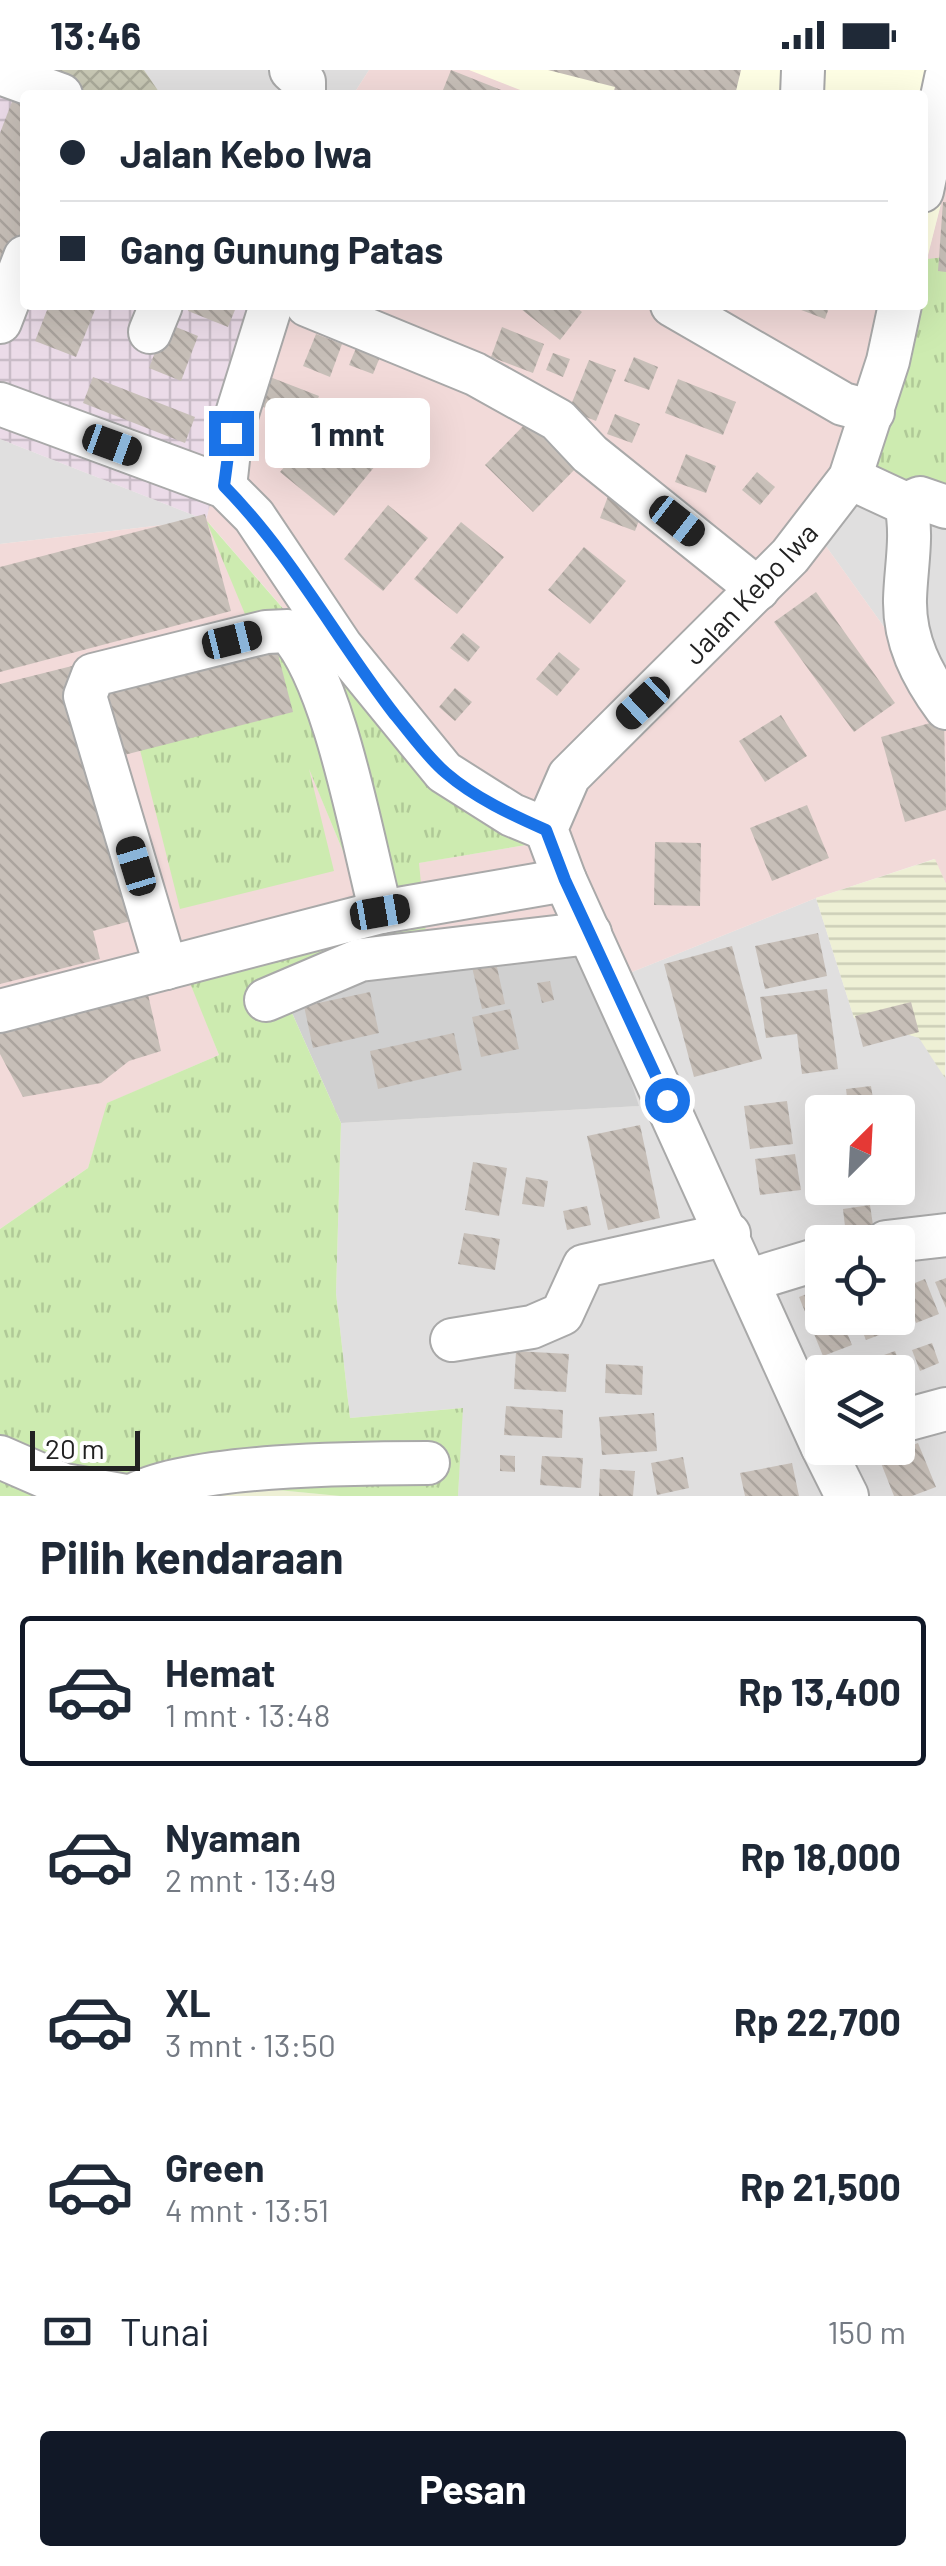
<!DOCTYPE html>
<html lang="id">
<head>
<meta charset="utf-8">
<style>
	body { margin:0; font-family:Barlow,sans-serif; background:#f6f6f7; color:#1f2937; height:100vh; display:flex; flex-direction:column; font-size:38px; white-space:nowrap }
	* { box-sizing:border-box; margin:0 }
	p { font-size:32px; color:#747a83 }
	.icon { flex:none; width:55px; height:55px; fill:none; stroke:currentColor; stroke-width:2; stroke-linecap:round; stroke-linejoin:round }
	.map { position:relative; height:1426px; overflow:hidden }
	.details { display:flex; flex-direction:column; background:#fff; flex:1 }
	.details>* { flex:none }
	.guide { position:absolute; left:20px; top:20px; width:908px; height:220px; border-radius:10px; box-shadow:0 10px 40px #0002; display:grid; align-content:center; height:220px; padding:0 40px; background:#fff }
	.needle { width:65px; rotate:24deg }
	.tools { position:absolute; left:805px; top:1025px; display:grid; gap:20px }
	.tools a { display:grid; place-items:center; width:110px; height:110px; border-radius:10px; background:#fff; box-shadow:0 10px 40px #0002; font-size:50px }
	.scale { position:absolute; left:30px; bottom:25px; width:110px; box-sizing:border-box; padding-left:10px; border:5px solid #222; border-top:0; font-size:28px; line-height:35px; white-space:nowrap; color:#222; -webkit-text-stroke:8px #fff; paint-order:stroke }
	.end { position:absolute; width:45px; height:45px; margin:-22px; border:12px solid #1a73e8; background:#fff; box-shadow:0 0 0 5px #fff }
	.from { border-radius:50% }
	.bubble { position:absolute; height:70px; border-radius:10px; background:#fff; box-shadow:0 10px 40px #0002; font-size:32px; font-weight:700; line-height:70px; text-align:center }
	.car { position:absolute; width:30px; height:60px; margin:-30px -15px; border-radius:12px; box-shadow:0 0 8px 2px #0007; background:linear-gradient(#222 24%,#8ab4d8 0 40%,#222 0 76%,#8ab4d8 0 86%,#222 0) }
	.guide b { display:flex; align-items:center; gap:35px; height:95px; font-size:38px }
	.guide b+b { border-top:2px solid #e0e1e3 }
	.guide i { width:25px; height:25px; background:#1f2937 }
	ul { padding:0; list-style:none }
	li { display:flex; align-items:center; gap:30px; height:150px; margin:0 20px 15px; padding:0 20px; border:5px solid transparent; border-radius:10px }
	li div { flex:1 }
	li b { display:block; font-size:38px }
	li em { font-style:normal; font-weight:700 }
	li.selected { border-color:#111827 }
	li>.icon { width:90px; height:90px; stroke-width:1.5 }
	h2 { padding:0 40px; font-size:45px; line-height:120px }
	.pay { display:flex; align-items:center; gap:25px; height:110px; padding:0 40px; font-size:38px }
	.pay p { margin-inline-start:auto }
	.action { display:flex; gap:20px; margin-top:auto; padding:20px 40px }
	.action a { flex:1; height:115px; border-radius:10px; background:#111827; color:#fff; font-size:40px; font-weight:700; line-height:115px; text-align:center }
	.status { display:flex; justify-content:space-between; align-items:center; height:70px; padding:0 50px; background:#fff; direction:ltr }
	.status svg { height:28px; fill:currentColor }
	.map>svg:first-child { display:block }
	.residential { fill:#e0dfdf; fill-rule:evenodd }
	.commercial { fill:#f2dad9 }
	.industrial { fill:url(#industrial-grid) }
	.education { fill:#ffffe5 }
	.religious { fill:#d0d0d0 }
	.construction { fill:url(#construction-cross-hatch) }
	.farmland { fill:url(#farmland-rules) }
	.grass { fill:url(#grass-tufts) }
	.building { fill:url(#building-back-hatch) }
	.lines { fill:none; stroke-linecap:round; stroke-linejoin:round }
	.minor-casing { stroke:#a9a9a9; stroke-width:46 }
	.minor { stroke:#fff; stroke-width:42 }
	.route { stroke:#1a73e8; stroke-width:12 }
	.labels { text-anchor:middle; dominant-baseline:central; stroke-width:8; stroke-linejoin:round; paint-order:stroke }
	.street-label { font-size:28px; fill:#222; stroke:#fff }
</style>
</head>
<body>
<div class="status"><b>13:46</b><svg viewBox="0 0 49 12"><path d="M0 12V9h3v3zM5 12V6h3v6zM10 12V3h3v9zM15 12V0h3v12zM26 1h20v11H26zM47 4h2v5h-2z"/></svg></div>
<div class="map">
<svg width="946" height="1426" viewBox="0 0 946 1426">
	<defs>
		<pattern id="industrial-grid" width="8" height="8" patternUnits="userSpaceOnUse" patternTransform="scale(2.5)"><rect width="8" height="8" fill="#ebdbe8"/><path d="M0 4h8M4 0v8" fill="none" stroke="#c9bcc7"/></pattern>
		<pattern id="construction-cross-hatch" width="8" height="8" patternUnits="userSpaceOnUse" patternTransform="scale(2.5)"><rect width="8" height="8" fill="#c7c7b4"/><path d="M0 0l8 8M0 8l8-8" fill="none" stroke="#abab9a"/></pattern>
		<pattern id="farmland-rules" width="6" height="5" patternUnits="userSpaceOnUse" patternTransform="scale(2.5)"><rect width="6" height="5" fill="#eef0d5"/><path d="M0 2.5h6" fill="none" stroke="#ccceb7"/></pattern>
		<pattern id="grass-tufts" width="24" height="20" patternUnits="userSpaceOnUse" patternTransform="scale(2.5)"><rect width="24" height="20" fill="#cdebb0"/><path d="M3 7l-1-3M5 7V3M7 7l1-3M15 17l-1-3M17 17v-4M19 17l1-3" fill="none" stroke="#b0c997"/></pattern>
		<pattern id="building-back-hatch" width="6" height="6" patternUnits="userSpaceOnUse" patternTransform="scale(2.5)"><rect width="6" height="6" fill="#c7bfb8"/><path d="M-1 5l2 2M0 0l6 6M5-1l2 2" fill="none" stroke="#aba49e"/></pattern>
	</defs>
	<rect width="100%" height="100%" fill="#f2efe9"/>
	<!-- residential -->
	<g class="residential">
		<polygon points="144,0 369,0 353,25 161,25"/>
		<polygon points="0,369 206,450 0,474"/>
		<polygon points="855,410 946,446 946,643 810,454"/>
		<path d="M816,828L854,948L920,968L946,1007V1426H458L462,1338L350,1348L336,1223L341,1053L638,1036L602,924L622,906ZM822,1042H898V1118H822ZM822,1172H898V1248H822ZM822,1302H898V1378H822Z"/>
	</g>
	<!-- commercial -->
	<g class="commercial">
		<polygon points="369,0 496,0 537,25 353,25"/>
		<polygon points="946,114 946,187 927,190 923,203 923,184 927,188"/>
		<polygon points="261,235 912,235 810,454 946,643 946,814 934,789 816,828 622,906 428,884 418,793 544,772 354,620 209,453 373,855 191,913 219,985 108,1033 88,1098 0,1159 0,474 206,450"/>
	</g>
	<!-- industrial -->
	<polygon class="industrial" points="0,0 25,25 25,235 261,235 206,450 0,369"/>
	<!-- education -->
	<polygon class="education" points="469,0 946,0 946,114 927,189 922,184 922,25 533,25"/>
	<!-- religious -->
	<polygon class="religious" points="584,868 639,1036 341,1053 280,916"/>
	<!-- construction -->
	<polygon class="construction" points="44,0 144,0 161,25 55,25"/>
	<!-- farmland -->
	<g class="farmland">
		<polygon points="935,789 946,814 945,1008 919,968 854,948 816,828"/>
		<polygon points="246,1417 340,1426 189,1426"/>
	</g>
	<!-- grass -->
	<g class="grass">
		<polygon points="946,187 946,446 855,410 912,235 922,235 927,189"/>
		<polygon points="206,450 354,620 544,772 419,793 428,884 280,916 341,1053 336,1223 350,1348 463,1338 458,1426 340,1426 246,1417 189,1426 0,1426 0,1159 88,1098 107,1033 219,985 190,913 373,854 309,699 334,801 180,839 140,680 286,643"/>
	</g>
	<!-- building -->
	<g class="building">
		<polygon points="451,0 514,25 441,25"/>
		<polygon points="548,0 741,0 735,25 613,25 615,17"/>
		<polygon points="18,16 25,25 25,162 0,229 0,63"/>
		<polygon points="943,132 946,132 946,202 938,201"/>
		<polygon points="49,235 97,235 76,287 35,271"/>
		<polygon points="190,235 237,235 228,257 188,241"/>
		<polygon points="516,235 573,235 582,242 560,270"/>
		<polygon points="788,235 830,235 825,249"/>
		<polygon points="166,253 198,266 181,311 149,298"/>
		<polygon points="502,257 544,274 533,303 491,287"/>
		<polygon points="316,264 342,274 330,307 303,296"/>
		<polygon points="356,278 380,287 373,304 349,295"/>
		<polygon points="553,283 570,289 563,307 546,300"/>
		<polygon points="634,287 658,297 649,320 624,311"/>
		<polygon points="589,290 616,300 596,351 569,340"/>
		<polygon points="93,307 195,347 185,373 83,333"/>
		<polygon points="270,307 319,326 308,354 258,335"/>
		<polygon points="678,309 736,332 723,365 665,343"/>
		<polygon points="615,344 640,354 632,373 607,364"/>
		<polygon points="327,346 380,390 334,446 280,402"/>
		<polygon points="533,346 581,393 533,442 485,395"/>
		<polygon points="686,384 716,396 706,423 675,412"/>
		<polygon points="757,402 775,417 760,435 742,420"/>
		<polygon points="611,418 646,432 635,461 600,448"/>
		<polygon points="388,435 428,468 383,521 344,489"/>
		<polygon points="205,444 231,541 0,602 0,497"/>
		<polygon points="461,452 504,487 457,544 414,509"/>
		<polygon points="584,477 626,511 590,554 548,520"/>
		<polygon points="816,522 895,633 854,662 774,552"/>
		<polygon points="463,563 480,577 468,592 450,578"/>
		<polygon points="274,569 293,642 124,685 105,611"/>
		<polygon points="559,582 580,599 557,626 536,609"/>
		<polygon points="72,596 138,849 93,861 100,889 0,914 0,614"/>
		<polygon points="455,618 472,632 455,651 439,637"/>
		<polygon points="781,645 807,686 765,712 739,671"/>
		<polygon points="944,649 946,740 905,752 881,667"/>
		<polygon points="807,735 829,788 772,811 750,758"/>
		<polygon points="655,772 701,773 700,836 654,835"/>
		<polygon points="818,863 827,906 765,919 755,876"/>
		<polygon points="732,876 762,989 694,1007 664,894"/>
		<polygon points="495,888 505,934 482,939 471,893"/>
		<polygon points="550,911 554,930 542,933 537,913"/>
		<polygon points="827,919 838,999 802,1004 797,964 766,968 760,927"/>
		<polygon points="147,920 161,981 129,991 101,1013 23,1027 0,984 0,951"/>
		<polygon points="370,922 379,963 313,978 304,936"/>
		<polygon points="911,932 919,962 863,977 855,946"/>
		<polygon points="510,939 519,979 481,987 472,947"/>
		<polygon points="454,963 462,1000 378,1019 370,981"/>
		<polygon points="871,1016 875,1042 849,1042 846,1019"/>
		<polygon points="787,1031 793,1074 750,1079 744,1036"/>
		<polygon points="832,1035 833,1042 822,1042 822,1075 814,1076 809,1038"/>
		<polygon points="640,1055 660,1148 608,1160 587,1066"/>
		<polygon points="795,1084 801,1120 760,1125 755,1089"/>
		<polygon points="473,1092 507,1098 499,1146 465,1140"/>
		<polygon points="526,1107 548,1111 544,1137 522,1134"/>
		<polygon points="825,1118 863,1118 864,1126 826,1131"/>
		<polygon points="870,1135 874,1162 846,1165 843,1139"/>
		<polygon points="587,1136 591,1155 567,1160 563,1141"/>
		<polygon points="464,1163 500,1169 495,1200 458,1194"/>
		<polygon points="946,1208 946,1238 935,1212"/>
		<polygon points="925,1209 939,1244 916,1253 902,1218"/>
		<polygon points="822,1218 822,1248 841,1248 852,1275 823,1286 799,1227"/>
		<polygon points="857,1248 900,1248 903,1256 866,1270"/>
		<polygon points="932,1273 939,1293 920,1301 912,1280"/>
		<polygon points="516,1281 569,1284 566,1322 514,1319"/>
		<polygon points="895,1281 908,1314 898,1319 898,1302 878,1302 873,1289"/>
		<polygon points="606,1294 643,1296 642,1325 605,1323"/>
		<polygon points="506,1336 563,1340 562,1368 504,1365"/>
		<polygon points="654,1343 657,1381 602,1385 599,1347"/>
		<polygon points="918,1373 936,1417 912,1426 894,1426 879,1388"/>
		<polygon points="500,1385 515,1386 515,1402 500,1401"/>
		<polygon points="542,1386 583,1388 581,1418 540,1415"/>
		<polygon points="683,1387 689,1418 657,1425 651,1393"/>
		<polygon points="792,1393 799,1426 745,1426 740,1403"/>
		<polygon points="600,1399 635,1401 633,1426 599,1426"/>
	</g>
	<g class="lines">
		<!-- minor casing -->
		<g class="minor-casing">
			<g id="minor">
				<polyline points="291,0 304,12 304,25"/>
				<polyline points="0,3 61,25"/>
				<polyline points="802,25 803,0"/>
				<polyline points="922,121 946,8"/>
				<polyline points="307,235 475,304 558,350 590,384 758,519"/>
				<polyline points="672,235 843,334 873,342"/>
				<polyline points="0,252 25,187"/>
				<polyline points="150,262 161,235"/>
				<polyline points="0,334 225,417 254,446 341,576 444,702 512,745 546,759"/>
				<path d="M850,408L906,434C913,466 906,496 905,529C904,571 922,605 946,638"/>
				<polyline points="225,417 231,363 271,235"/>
				<polyline points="906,434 920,428 946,437"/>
				<path d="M166,898L85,626L93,605L266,562L288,561C335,611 362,770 381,842"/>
				<polyline points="266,930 360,890 590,863"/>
				<polyline points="0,941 381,842 565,810"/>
				<polyline points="886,1172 946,1165"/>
				<polyline points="750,1210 822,1188"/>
				<polyline points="452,1270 532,1257 562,1244 584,1196 729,1164"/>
				<polyline points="898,1352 946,1339"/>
				<polyline points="822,1376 565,810 546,759 569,706 790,486 850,408 888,291 900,235"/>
				<polyline points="823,1378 847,1426"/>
				<polyline points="0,1387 64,1415 126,1426"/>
				<path d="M132,1426C189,1394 359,1393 428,1393"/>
			</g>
		</g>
		<!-- minor -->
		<use href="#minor" class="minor"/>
	</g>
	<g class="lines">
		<!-- route -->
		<path class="route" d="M231,363L224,416C291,484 337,570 395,645C411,664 427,687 446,703C475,728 512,745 546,760L565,810L667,1030"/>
	</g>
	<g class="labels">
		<!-- street labels -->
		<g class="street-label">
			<text transform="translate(750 523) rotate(-47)">Jalan Kebo Iwa</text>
		</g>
	</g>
</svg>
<div class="tools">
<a><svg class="needle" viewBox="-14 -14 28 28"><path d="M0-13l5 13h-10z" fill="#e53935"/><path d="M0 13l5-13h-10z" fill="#747a83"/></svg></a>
<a><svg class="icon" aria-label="locate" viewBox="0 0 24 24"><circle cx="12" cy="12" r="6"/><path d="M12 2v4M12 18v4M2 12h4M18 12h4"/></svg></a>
<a><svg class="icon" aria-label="layers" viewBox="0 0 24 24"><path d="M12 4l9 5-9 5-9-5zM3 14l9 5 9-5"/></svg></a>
</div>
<div class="scale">20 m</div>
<i class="end from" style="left:667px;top:1030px"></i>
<i class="end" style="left:231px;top:363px"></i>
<div class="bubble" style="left:265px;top:328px;width:165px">1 mnt</div>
<i class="car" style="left:112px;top:375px;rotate:110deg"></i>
<i class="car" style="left:677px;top:451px;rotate:128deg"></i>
<i class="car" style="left:232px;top:570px;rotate:76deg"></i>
<i class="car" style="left:643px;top:633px;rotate:227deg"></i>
<i class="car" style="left:136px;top:796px;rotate:343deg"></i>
<i class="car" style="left:380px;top:842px;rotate:80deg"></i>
<div class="guide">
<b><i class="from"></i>Jalan Kebo Iwa</b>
<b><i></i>Gang Gunung Patas</b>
</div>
</div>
<section class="details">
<h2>Pilih kendaraan</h2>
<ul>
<li class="selected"><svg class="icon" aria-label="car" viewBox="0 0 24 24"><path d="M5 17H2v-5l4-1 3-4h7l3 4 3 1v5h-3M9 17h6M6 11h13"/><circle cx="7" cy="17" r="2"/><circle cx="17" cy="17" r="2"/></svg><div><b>Hemat</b><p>1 mnt · 13:48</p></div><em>Rp 13,400</em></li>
<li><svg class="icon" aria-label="car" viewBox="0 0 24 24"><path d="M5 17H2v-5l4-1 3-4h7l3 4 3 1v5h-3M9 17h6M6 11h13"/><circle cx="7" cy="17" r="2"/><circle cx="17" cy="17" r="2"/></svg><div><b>Nyaman</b><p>2 mnt · 13:49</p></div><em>Rp 18,000</em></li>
<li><svg class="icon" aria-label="car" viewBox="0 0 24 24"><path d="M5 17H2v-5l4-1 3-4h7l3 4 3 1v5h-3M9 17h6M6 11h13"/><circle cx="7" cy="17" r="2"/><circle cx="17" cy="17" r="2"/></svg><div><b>XL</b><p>3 mnt · 13:50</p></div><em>Rp 22,700</em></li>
<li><svg class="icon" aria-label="car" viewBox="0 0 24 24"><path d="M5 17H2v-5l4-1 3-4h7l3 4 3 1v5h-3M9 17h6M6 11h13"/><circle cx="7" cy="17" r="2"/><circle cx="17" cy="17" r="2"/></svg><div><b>Green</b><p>4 mnt · 13:51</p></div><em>Rp 21,500</em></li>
</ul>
<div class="pay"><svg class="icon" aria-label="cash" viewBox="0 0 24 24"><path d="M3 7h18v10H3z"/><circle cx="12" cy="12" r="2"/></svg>Tunai<p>150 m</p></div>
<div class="action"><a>Pesan</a></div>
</section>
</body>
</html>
